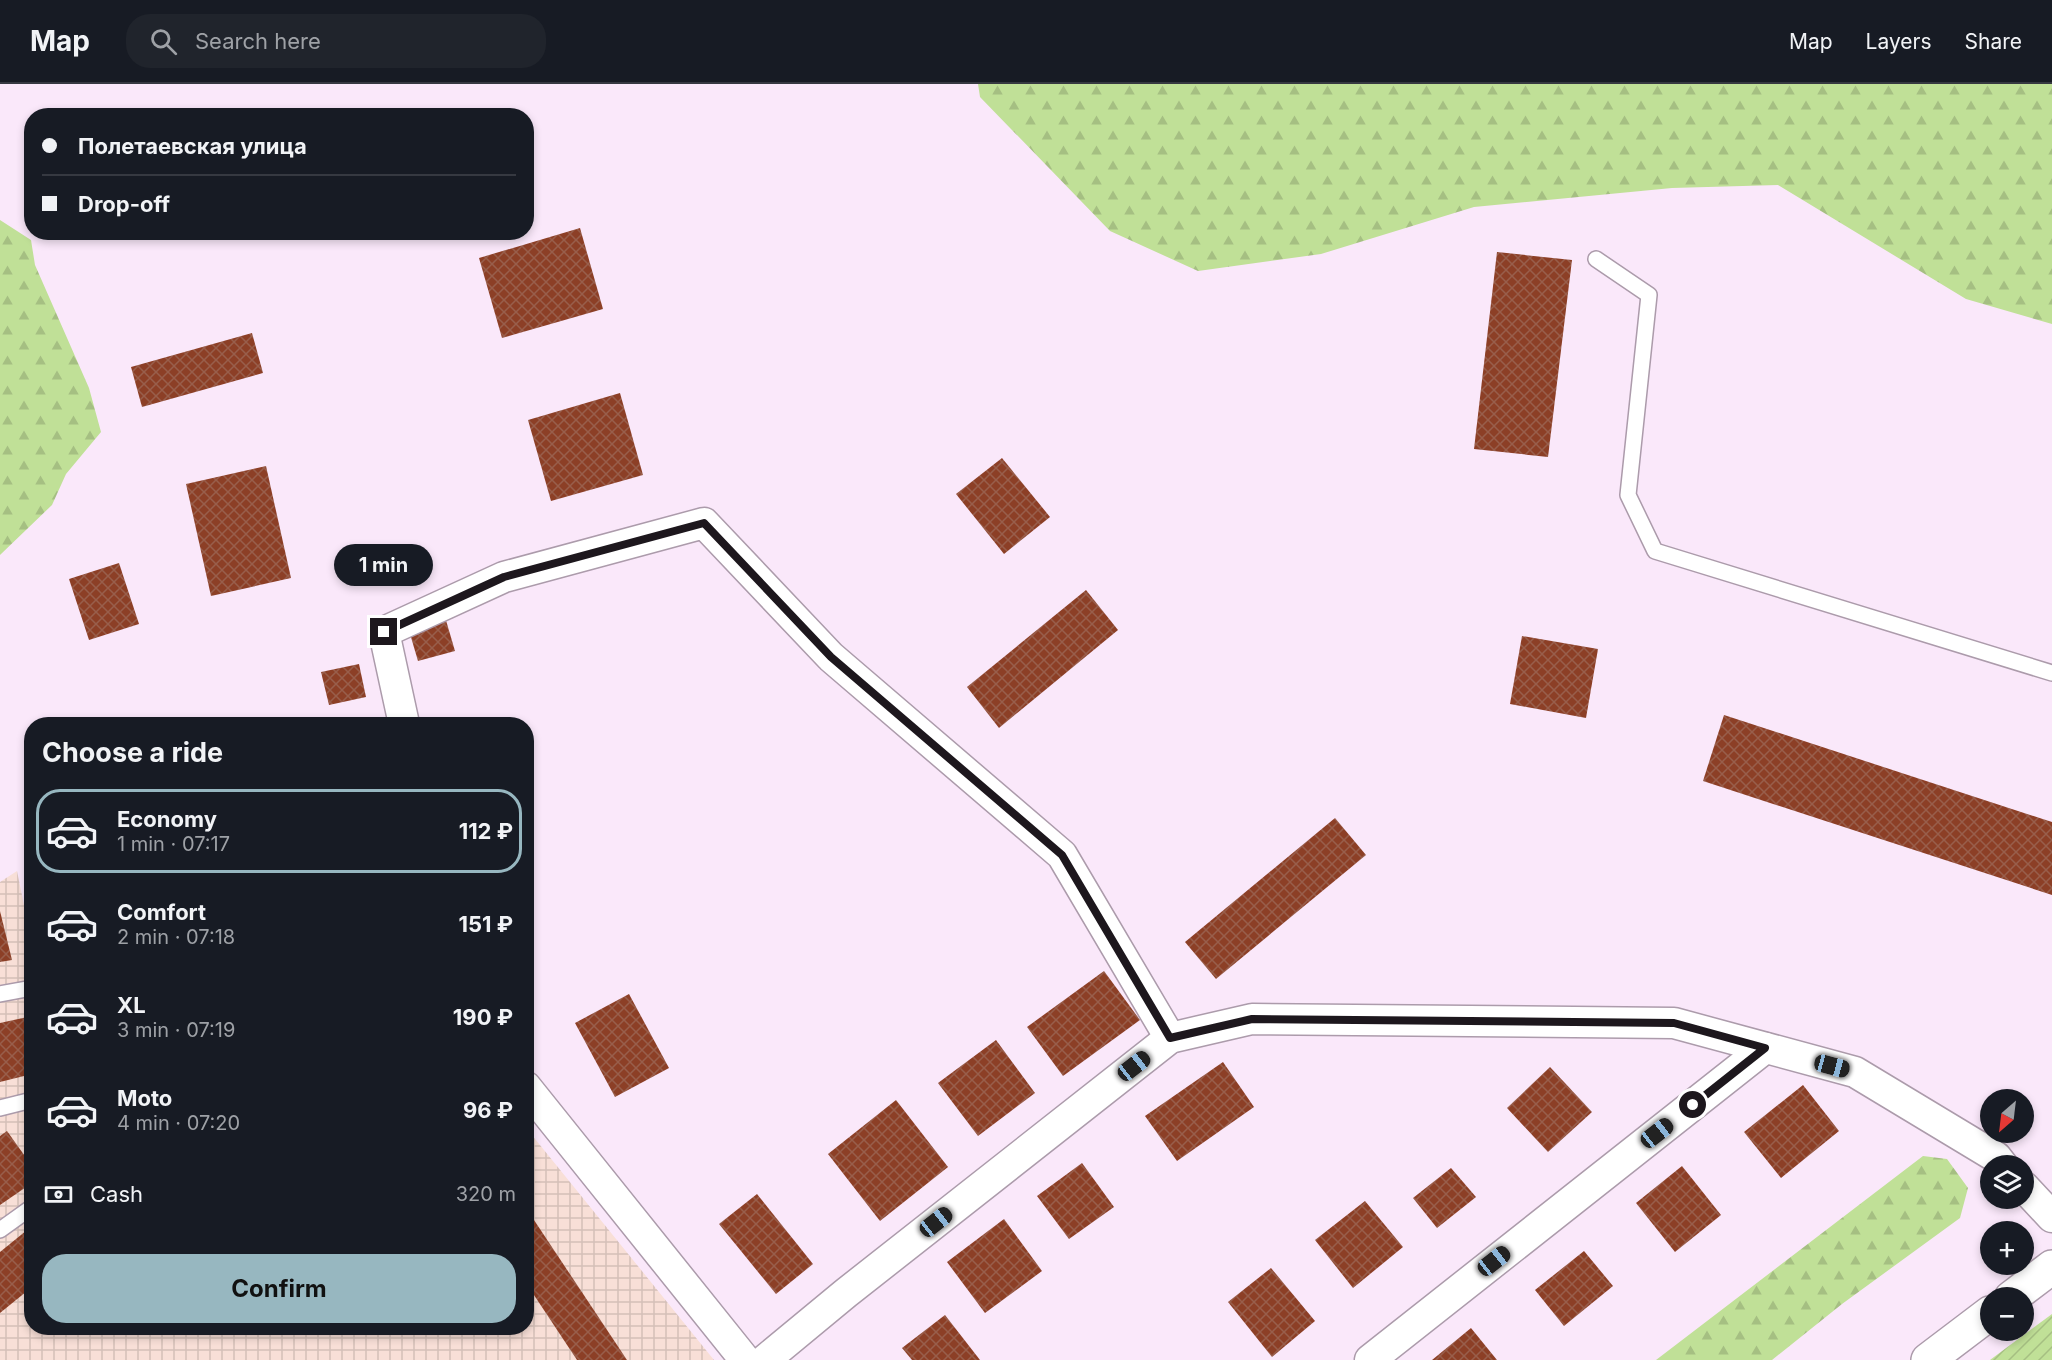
<!DOCTYPE html>
<html lang="en">
<head>
<meta charset="utf-8">
<style>
	body { margin:0; font-family:Inter,sans-serif; background:#20242c; color:#f1f3f6; height:100vh; display:flex; flex-direction:column; font-size:22px; white-space:nowrap }
	* { box-sizing:border-box; margin:0 }
	p { font-size:20px; color:#9ea1a6 }
	.icon { flex:none; width:33px; height:33px; fill:none; stroke:currentColor; stroke-width:2; stroke-linecap:round; stroke-linejoin:round }
	.map { position:relative; flex:1; overflow:hidden }
	.details { position:absolute; left:24px; top:633px; width:510px; height:618px; display:flex; flex-direction:column; background:#171b24; border-radius:24px; box-shadow:0 3px 9px #0003 }
	.details>* { flex:none }
	.hud { position:absolute; left:24px; top:24px; width:510px; height:132px; border-radius:24px; box-shadow:0 3px 9px #0003; display:grid; align-content:center; height:132px; padding:0 18px; background:#171b24 }
	.needle { width:39px; rotate:208deg }
	.fabs { position:absolute; left:1980px; top:1005px; display:grid; gap:12px }
	.fabs a { display:grid; place-items:center; width:54px; height:54px; border-radius:50%; background:#171b24; box-shadow:0 3px 9px #0003; font-size:30px }
	.end { position:absolute; width:27px; height:27px; margin:-14px; border:8px solid #1d171d; background:#fff; box-shadow:0 0 0 3px #fff }
	.from { border-radius:50% }
	.bubble { position:absolute; height:42px; border-radius:21px; background:#171b24; box-shadow:0 3px 9px #0003; font-size:20px; font-weight:700; line-height:42px; text-align:center }
	.car { position:absolute; width:18px; height:36px; margin:-18px -9px; border-radius:8px; box-shadow:0 0 4px 2px #0007; background:linear-gradient(#222 24%,#8ab4d8 0 40%,#222 0 76%,#8ab4d8 0 86%,#222 0) }
	.hud b { display:flex; align-items:center; gap:21px; height:57px; font-size:22px }
	.hud b+b { border-top:2px solid #363941 }
	.hud i { width:15px; height:15px; background:#f1f3f6 }
	ul { padding:0; list-style:none }
	li { display:flex; align-items:center; gap:18px; height:84px; margin:0 12px 9px; padding:0 6px; border:3px solid transparent; border-radius:24px }
	li div { flex:1 }
	li b { display:block; font-size:22px }
	li em { font-style:normal; font-weight:700 }
	li.current { border-color:#97b7c0 }
	li>.icon { width:54px; height:54px; stroke-width:1.5 }
	h2 { padding:0 18px; font-size:27px; line-height:72px }
	.pay { display:flex; align-items:center; gap:15px; height:66px; padding:0 18px; font-size:22px }
	.pay p { margin-inline-start:auto }
	.button { display:flex; gap:12px; margin-top:auto; padding:12px 18px }
	.button a { flex:1; height:69px; border-radius:24px; background:#97b7c0; color:#111; font-size:24px; font-weight:700; line-height:69px; text-align:center }
	header { display:flex; align-items:center; gap:36px; box-sizing:border-box; height:84px; padding:0 30px; background:#171b24; border-bottom:2px solid #363941 }
	header strong { font-size:28px }
	nav { display:flex; gap:33px; margin-inline-start:auto; font-size:21px }
	.search { width:420px; height:54px; background:#20242c; display:flex; align-items:center; gap:15px; box-sizing:border-box; padding:0 21px; border-radius:24px; color:#9ea1a6; font-size:22px }
	.map>svg:first-child { display:block }
	.industrial { fill:url(#industrial-grid) }
	.forest { fill:url(#forest-firs) }
	.garden { fill:url(#garden-furrows) }
	.building { fill:url(#building-cross-hatch) }
	.lines { fill:none; stroke-linecap:round; stroke-linejoin:round }
	.lane-casing { stroke:#ac9bab; stroke-width:18 }
	.street-casing { stroke:#ac9bab; stroke-width:33 }
	.secondary-casing { stroke:#ac9bab; stroke-width:36 }
	.lane { stroke:#fff; stroke-width:15 }
	.street { stroke:#fff; stroke-width:30 }
	.secondary { stroke:#fff; stroke-width:33 }
	.route { stroke:#1d171d; stroke-width:8 }
</style>
</head>
<body>
<header>
<strong>Map</strong>
<div class="search"><svg class="icon" aria-label="search" viewBox="0 0 24 24"><circle cx="10" cy="10" r="6"/><path d="M15 15l6 6"/></svg>Search here</div>
<nav><a>Map</a><a>Layers</a><a>Share</a></nav>
</header>
<div class="map">
<svg width="2052" height="1276" viewBox="0 0 2052 1276">
	<defs>
		<pattern id="industrial-grid" width="8" height="8" patternUnits="userSpaceOnUse" patternTransform="scale(1.5)"><rect width="8" height="8" fill="#f8dfd7"/><path d="M0 4h8M4 0v8" fill="none" stroke="#d4bfb8"/></pattern>
		<pattern id="forest-firs" width="22" height="20" patternUnits="userSpaceOnUse" patternTransform="scale(1.5)"><rect width="22" height="20" fill="#c0e097"/><path d="M5 1l3.5 6h-7zM16 11l3.5 6h-7z" fill="#a5bf82"/></pattern>
		<pattern id="garden-furrows" width="10" height="10" patternUnits="userSpaceOnUse" patternTransform="scale(1.5)"><rect width="10" height="10" fill="#c0e097"/><path d="M-1 1l2-2M0 10L10 0M9 11l2-2" fill="none" stroke="#a5bf82"/></pattern>
		<pattern id="building-cross-hatch" width="8" height="8" patternUnits="userSpaceOnUse" patternTransform="scale(1.5)"><rect width="8" height="8" fill="#8c3f26"/><path d="M0 0l8 8M0 8l8-8" fill="none" stroke="#985e4b"/></pattern>
	</defs>
	<rect width="100%" height="100%" fill="#fae8fa"/>
	<!-- industrial -->
	<polygon class="industrial" points="17,787 26,831 32,830 32,1244 526,1244 527,1045 714,1276 0,1276 0,798"/>
	<!-- forest -->
	<g class="forest">
		<polygon points="978,0 2052,0 2052,240 1966,215 1778,101 1672,104 1474,123 1321,170 1198,187 1110,147 980,13"/>
		<polygon points="0,136 31,156 35,181 89,304 101,348 66,390 52,421 0,471"/>
		<polygon points="1923,1072 1947,1075 1968,1104 1960,1134 1842,1220 1772,1276 1656,1276"/>
	</g>
	<!-- garden -->
	<polygon class="garden" points="2052,1230 2052,1276 1990,1276"/>
	<!-- building -->
	<g class="building">
		<polygon points="580,144 603,225 502,254 479,174"/>
		<polygon points="1497,168 1572,176 1548,373 1474,365"/>
		<polygon points="252,249 263,289 142,323 131,283"/>
		<polygon points="620,309 643,391 551,417 528,336"/>
		<polygon points="1002,374 1050,433 1004,470 956,410"/>
		<polygon points="266,382 291,494 211,512 186,400"/>
		<polygon points="119,479 139,540 89,556 69,495"/>
		<polygon points="1086,506 1118,546 999,644 967,603"/>
		<polygon points="445,533 455,567 418,577 408,543"/>
		<polygon points="1522,552 1598,565 1586,634 1510,620"/>
		<polygon points="359,580 366,613 329,621 321,588"/>
		<polygon points="1724,631 2052,738 2052,811 1703,697"/>
		<polygon points="1335,734 1366,771 1216,895 1185,858"/>
		<polygon points="0,827 12,876 0,878"/>
		<polygon points="32,830 32,856 30,856 26,831"/>
		<polygon points="1104,887 1140,936 1063,992 1027,943"/>
		<polygon points="629,910 669,984 615,1013 575,939"/>
		<polygon points="32,932 32,990 0,998 0,939"/>
		<polygon points="996,956 1035,1009 978,1052 938,999"/>
		<polygon points="1223,978 1254,1023 1177,1077 1145,1032"/>
		<polygon points="1550,983 1592,1028 1548,1068 1507,1024"/>
		<polygon points="1803,1001 1839,1047 1781,1094 1744,1048"/>
		<polygon points="896,1016 948,1083 880,1137 828,1070"/>
		<polygon points="7,1047 32,1082 32,1099 0,1121 0,1052"/>
		<polygon points="1082,1079 1114,1123 1069,1155 1037,1112"/>
		<polygon points="1682,1082 1721,1131 1675,1168 1636,1119"/>
		<polygon points="1451,1084 1476,1113 1437,1144 1413,1114"/>
		<polygon points="757,1110 813,1180 776,1210 719,1140"/>
		<polygon points="1365,1117 1403,1163 1353,1204 1315,1156"/>
		<polygon points="526,1124 627,1276 577,1276 526,1199"/>
		<polygon points="1004,1135 1042,1187 985,1229 947,1178"/>
		<polygon points="32,1142 32,1203 0,1229 0,1168"/>
		<polygon points="1584,1167 1613,1202 1564,1242 1535,1206"/>
		<polygon points="1271,1184 1315,1237 1272,1273 1228,1218"/>
		<polygon points="945,1231 980,1276 912,1276 902,1264"/>
		<polygon points="1471,1244 1497,1276 1432,1276"/>
	</g>
	<g class="lines">
		<!-- lane casing -->
		<g class="lane-casing">
			<g id="lane">
				<polyline points="1596,175 1649,211 1628,411 1655,467 2052,589"/>
				<polyline points="0,910 32,904"/>
				<polyline points="0,1024 32,1016"/>
				<polyline points="0,1146 32,1123"/>
			</g>
		</g>
		<!-- street casing -->
		<g class="street-casing">
			<g id="street">
				<polyline points="404,640 384,548 504,493 704,439 831,573 1062,771 1170,954"/>
				<polyline points="526,1003 745,1276"/>
				<polyline points="2024,1103 2052,1133"/>
				<polyline points="765,1276 846,1209 1170,954 1252,935 1674,939 1855,988 1996,1073 2003,1082"/>
				<polyline points="1370,1276 1765,964"/>
			</g>
		</g>
		<!-- secondary casing -->
		<g class="secondary-casing">
			<g id="secondary">
				<polyline points="2011,1214 2052,1183"/>
				<polyline points="1928,1276 1990,1229"/>
			</g>
		</g>
		<!-- lane -->
		<use href="#lane" class="lane"/>
		<!-- street -->
		<use href="#street" class="street"/>
		<!-- secondary -->
		<use href="#secondary" class="secondary"/>
	</g>
	<g class="lines">
		<!-- route -->
		<polyline class="route" points="384,548 504,493 704,439 831,573 1062,771 1170,954 1252,935 1674,939 1765,964 1693,1021"/>
	</g>
</svg>
<div class="fabs">
<a><svg class="needle" viewBox="-14 -14 28 28"><path d="M0-13l5 13h-10z" fill="#e53935"/><path d="M0 13l5-13h-10z" fill="#9ea1a6"/></svg></a>
<a><svg class="icon" aria-label="layers" viewBox="0 0 24 24"><path d="M12 4l9 5-9 5-9-5zM3 14l9 5 9-5"/></svg></a>
<a>+</a>
<a>−</a>
</div>
<i class="end from" style="left:1693px;top:1021px"></i>
<i class="end" style="left:384px;top:548px"></i>
<div class="bubble" style="left:334px;top:460px;width:99px">1 min</div>
<i class="car" style="left:1134px;top:982px;rotate:52deg"></i>
<i class="car" style="left:1832px;top:982px;rotate:105deg"></i>
<i class="car" style="left:1657px;top:1049px;rotate:52deg"></i>
<i class="car" style="left:936px;top:1138px;rotate:52deg"></i>
<i class="car" style="left:1494px;top:1177px;rotate:52deg"></i>
<div class="hud">
<b><i class="from"></i>Полетаевская улица</b>
<b><i></i>Drop-off</b>
</div>
<section class="details">
<h2>Choose a ride</h2>
<ul>
<li class="current"><svg class="icon" aria-label="car" viewBox="0 0 24 24"><path d="M5 17H2v-5l4-1 3-4h7l3 4 3 1v5h-3M9 17h6M6 11h13"/><circle cx="7" cy="17" r="2"/><circle cx="17" cy="17" r="2"/></svg><div><b>Economy</b><p>1 min · 07:17</p></div><em>112 ₽</em></li>
<li><svg class="icon" aria-label="car" viewBox="0 0 24 24"><path d="M5 17H2v-5l4-1 3-4h7l3 4 3 1v5h-3M9 17h6M6 11h13"/><circle cx="7" cy="17" r="2"/><circle cx="17" cy="17" r="2"/></svg><div><b>Comfort</b><p>2 min · 07:18</p></div><em>151 ₽</em></li>
<li><svg class="icon" aria-label="car" viewBox="0 0 24 24"><path d="M5 17H2v-5l4-1 3-4h7l3 4 3 1v5h-3M9 17h6M6 11h13"/><circle cx="7" cy="17" r="2"/><circle cx="17" cy="17" r="2"/></svg><div><b>XL</b><p>3 min · 07:19</p></div><em>190 ₽</em></li>
<li><svg class="icon" aria-label="car" viewBox="0 0 24 24"><path d="M5 17H2v-5l4-1 3-4h7l3 4 3 1v5h-3M9 17h6M6 11h13"/><circle cx="7" cy="17" r="2"/><circle cx="17" cy="17" r="2"/></svg><div><b>Moto</b><p>4 min · 07:20</p></div><em>96 ₽</em></li>
</ul>
<div class="pay"><svg class="icon" aria-label="cash" viewBox="0 0 24 24"><path d="M3 7h18v10H3z"/><circle cx="12" cy="12" r="2"/></svg>Cash<p>320 m</p></div>
<div class="button"><a>Confirm</a></div>
</section>
</div>
</body>
</html>
